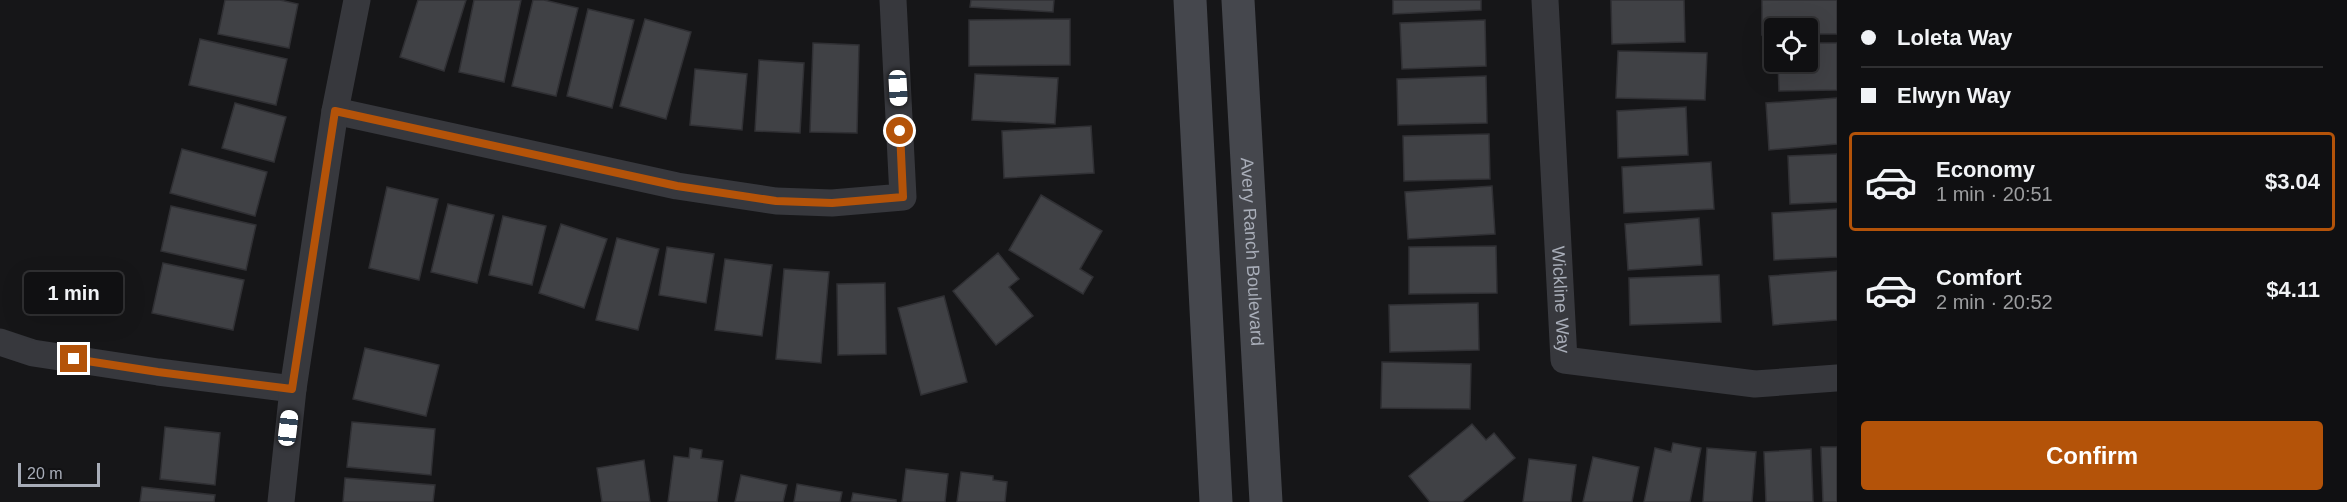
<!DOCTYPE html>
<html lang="en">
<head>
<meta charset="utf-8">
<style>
	body { margin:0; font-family:Helvetica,sans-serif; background:#19191b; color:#f1f3f6; height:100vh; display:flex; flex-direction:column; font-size:22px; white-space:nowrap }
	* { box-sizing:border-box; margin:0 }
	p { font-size:20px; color:#9c9d9f }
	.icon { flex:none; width:33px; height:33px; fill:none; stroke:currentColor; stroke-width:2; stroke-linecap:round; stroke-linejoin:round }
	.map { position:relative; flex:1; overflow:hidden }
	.sheet { display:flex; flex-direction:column; background:#101012; width:510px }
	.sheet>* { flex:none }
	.guide { display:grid; align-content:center; height:132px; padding:0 24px; background:#101012 }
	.tools { position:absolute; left:1764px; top:18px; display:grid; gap:12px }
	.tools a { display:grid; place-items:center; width:54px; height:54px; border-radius:6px; background:#101012; box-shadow:0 6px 24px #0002,0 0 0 2px #303032; font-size:30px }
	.scale { position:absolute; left:18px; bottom:15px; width:82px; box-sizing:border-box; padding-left:6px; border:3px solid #a8adb8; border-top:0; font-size:16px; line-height:21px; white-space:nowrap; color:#a8adb8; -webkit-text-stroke:4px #111113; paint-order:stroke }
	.end { position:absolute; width:27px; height:27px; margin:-14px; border:8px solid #b45309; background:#fff; box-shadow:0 0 0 3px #fff }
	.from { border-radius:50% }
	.bubble { position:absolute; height:42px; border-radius:6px; background:#101012; box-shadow:0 6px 24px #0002,0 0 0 2px #303032; font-size:20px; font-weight:700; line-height:42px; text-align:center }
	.car { position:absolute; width:18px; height:36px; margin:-18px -9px; border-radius:8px; box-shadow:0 0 4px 2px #0007; background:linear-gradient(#fff 24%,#345 0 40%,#fff 0 76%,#345 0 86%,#fff 0) }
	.guide b { display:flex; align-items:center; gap:21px; height:57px; font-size:22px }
	.guide b+b { border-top:2px solid #303032 }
	.guide i { width:15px; height:15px; background:#f1f3f6 }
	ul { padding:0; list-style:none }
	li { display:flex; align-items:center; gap:18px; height:99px; margin:0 12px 9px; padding:0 12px; border:3px solid transparent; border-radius:6px }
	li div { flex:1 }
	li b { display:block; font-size:22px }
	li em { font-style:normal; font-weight:700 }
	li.selected { border-color:#b45309 }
	li>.icon { width:54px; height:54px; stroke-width:1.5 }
	.primary-button { display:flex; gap:12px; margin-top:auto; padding:12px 24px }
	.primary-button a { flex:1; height:69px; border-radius:6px; background:#b45309; color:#fff; font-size:24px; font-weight:700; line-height:69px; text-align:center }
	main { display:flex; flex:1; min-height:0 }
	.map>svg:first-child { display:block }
	.building { fill:#404145; stroke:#303034; stroke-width:1.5 }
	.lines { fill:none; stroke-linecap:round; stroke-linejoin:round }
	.minor { stroke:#37383d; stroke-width:27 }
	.secondary { stroke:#45474d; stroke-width:33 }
	.route { stroke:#b45309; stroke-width:8 }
	.labels { text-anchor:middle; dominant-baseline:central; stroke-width:6; stroke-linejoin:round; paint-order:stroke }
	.street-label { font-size:18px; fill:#a8adb8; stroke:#111113 }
</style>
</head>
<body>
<main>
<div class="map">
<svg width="1837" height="502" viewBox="0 0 1837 502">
	<rect width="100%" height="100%" fill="#161618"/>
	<!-- building -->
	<g class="building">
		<polygon points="225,0 280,0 298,4 289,48 218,34"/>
		<polygon points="418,0 466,0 444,71 400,57"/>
		<polygon points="474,0 521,0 504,82 459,72"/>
		<polygon points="533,0 544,0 578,8 556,96 512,86"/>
		<polygon points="971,0 1054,0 1053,12 970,7"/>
		<polygon points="1393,0 1481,0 1481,10 1393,14"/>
		<polygon points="1611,0 1684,0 1685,42 1612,44"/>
		<polygon points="1762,0 1837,0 1837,34 1808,34 1808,28 1774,28 1774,35 1762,35"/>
		<polygon points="588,9 634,20 612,108 567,96"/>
		<polygon points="645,19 691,32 666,119 620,106"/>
		<polygon points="1070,19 1070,65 969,66 969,20"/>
		<polygon points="1485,20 1486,66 1402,69 1400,23"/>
		<polygon points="200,39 287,59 276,105 189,85"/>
		<polygon points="813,43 859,45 857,133 810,132"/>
		<polygon points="1808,43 1837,43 1837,90 1779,91 1778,62 1808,62"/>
		<polygon points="1618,51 1707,53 1705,100 1616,98"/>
		<polygon points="759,60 804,63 800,133 755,131"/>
		<polygon points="695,69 747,74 742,130 690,125"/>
		<polygon points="975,74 1058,78 1055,124 972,120"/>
		<polygon points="1486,76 1487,123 1398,125 1397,79"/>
		<polygon points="1837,98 1837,144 1769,150 1766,103"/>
		<polygon points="235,103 286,117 274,162 222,148"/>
		<polygon points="1686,107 1688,155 1618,158 1617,111"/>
		<polygon points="1091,126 1094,173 1004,178 1002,131"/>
		<polygon points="1489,134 1490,179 1404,181 1403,136"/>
		<polygon points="182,149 267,172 255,216 170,193"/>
		<polygon points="1837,154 1837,202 1790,204 1788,156"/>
		<polygon points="1711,162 1714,209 1624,213 1622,167"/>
		<polygon points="1492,186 1495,234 1408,239 1405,192"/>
		<polygon points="387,187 438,199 419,280 369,268"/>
		<polygon points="1041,195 1102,231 1080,269 1093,277 1083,294 1009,250"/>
		<polygon points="448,204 494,215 477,283 431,272"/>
		<polygon points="171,206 256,225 246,270 161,251"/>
		<polygon points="1837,209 1837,257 1774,260 1772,213"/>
		<polygon points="503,216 546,226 532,285 489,275"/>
		<polygon points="1699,218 1702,265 1628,270 1625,224"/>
		<polygon points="561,224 607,239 584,308 539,293"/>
		<polygon points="617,238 659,249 638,330 596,320"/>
		<polygon points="1496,246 1497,293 1409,294 1409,247"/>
		<polygon points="667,247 714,254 706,303 659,295"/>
		<polygon points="998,253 1019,279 1009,287 1033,316 996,345 953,291"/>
		<polygon points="725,259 772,265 762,336 715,330"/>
		<polygon points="163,263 244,280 233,330 152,313"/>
		<polygon points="784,269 829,272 821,363 776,359"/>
		<polygon points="1837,271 1837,320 1773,325 1769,276"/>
		<polygon points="1719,275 1721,322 1630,325 1629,278"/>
		<polygon points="885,283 886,354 838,355 837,284"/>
		<polygon points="944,296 967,382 921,395 898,308"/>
		<polygon points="1478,303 1479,350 1390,352 1389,305"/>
		<polygon points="365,348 439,365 426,416 353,399"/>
		<polygon points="1382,362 1471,364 1470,409 1381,408"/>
		<polygon points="352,422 435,429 431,475 347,467"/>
		<polygon points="1472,424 1486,440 1494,433 1515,458 1462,502 1430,502 1409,476"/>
		<polygon points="165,427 220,433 215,485 160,479"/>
		<polygon points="1673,443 1701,448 1690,502 1644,502 1655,448 1671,452"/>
		<polygon points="1821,447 1837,447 1837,502 1823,502"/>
		<polygon points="690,448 702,450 701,458 723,461 717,502 668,502 674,456 689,458"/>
		<polygon points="1707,448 1756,452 1752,502 1703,502"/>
		<polygon points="1811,449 1813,502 1766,502 1764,452"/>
		<polygon points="1593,457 1639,467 1632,502 1583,502"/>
		<polygon points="1529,459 1576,465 1571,502 1523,502"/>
		<polygon points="644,460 650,502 602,502 597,468"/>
		<polygon points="906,469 948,474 945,502 902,502"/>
		<polygon points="961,472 993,476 993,480 1007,482 1005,502 957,502"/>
		<polygon points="741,475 787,485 783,502 735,502"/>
		<polygon points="345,478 435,485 433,502 343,502"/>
		<polygon points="797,484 842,492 840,502 794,502"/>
		<polygon points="142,487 215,495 214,502 140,502"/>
		<polygon points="853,493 896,500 896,502 851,502"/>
	</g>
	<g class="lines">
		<!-- minor -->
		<g class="minor">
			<path id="s1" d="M1545,0L1564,360L1755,384L1837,378"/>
			<polyline points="335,111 677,186 776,201 832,203 903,197 893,0"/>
			<polyline points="0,342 33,353 158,372 293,389"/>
			<polyline points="281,502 293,389 335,111 357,0"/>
		</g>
		<!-- secondary -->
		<g class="secondary">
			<polyline points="1190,0 1216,502"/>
			<path id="s2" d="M1238,0L1266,502"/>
		</g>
	</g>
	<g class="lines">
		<!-- route -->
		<polyline class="route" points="74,359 158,372 292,389 335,111 677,186 776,201 832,203 903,197 900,131"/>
	</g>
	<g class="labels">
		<!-- street labels -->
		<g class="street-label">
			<text stroke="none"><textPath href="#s2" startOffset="252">Avery Ranch Boulevard</textPath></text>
			<text stroke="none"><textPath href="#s1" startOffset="300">Wickline Way</textPath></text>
		</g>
	</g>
</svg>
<div class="tools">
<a><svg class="icon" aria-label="locate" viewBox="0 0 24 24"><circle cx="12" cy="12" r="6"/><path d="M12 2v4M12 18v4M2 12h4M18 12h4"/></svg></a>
</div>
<div class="scale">20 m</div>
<i class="end from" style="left:900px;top:131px"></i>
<i class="end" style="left:74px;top:359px"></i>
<div class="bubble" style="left:24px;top:272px;width:99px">1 min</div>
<i class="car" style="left:898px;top:88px;rotate:177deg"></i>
<i class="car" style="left:288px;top:428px;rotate:7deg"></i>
</div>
<section class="sheet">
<div class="guide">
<b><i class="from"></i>Loleta Way</b>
<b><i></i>Elwyn Way</b>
</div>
<ul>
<li class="selected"><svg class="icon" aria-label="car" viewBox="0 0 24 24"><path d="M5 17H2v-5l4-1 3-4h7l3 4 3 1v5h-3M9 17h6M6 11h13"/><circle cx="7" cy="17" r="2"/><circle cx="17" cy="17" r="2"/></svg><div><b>Economy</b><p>1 min · 20:51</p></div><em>$3.04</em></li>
<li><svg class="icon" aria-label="car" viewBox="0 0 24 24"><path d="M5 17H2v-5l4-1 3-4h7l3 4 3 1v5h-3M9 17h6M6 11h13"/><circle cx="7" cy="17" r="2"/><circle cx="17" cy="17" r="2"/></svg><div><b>Comfort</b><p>2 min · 20:52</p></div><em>$4.11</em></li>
</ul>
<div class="primary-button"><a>Confirm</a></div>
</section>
</main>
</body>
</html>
